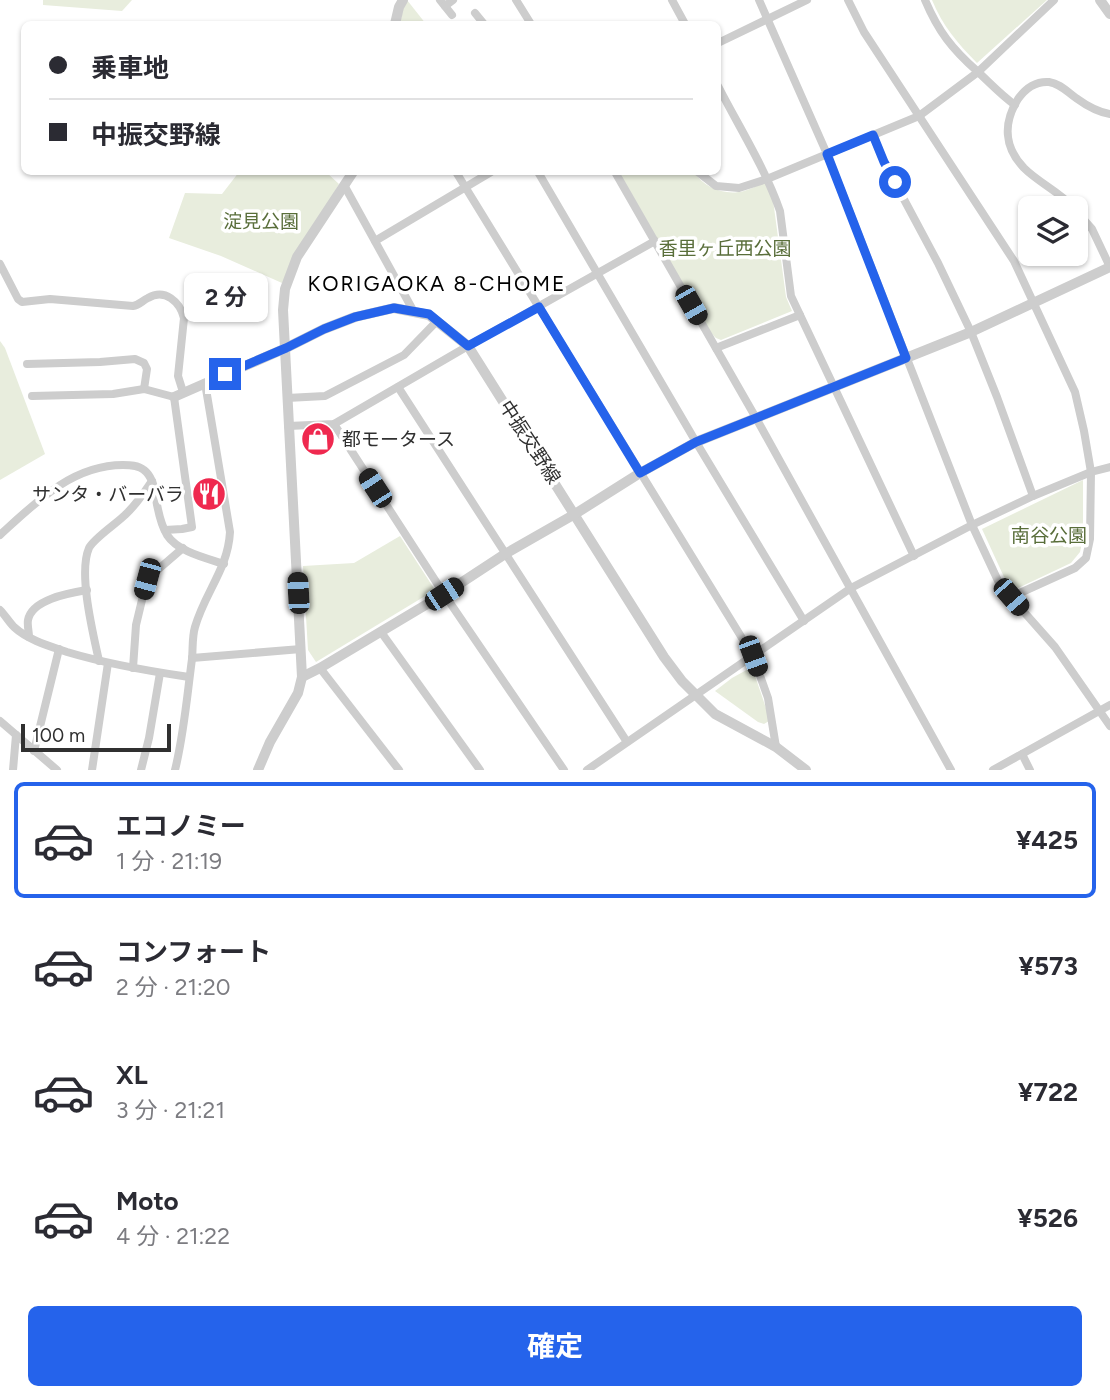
<!DOCTYPE html>
<html lang="ja">
<head>
<meta charset="utf-8">
<style>
	body { margin:0; font-family:Figtree,"Noto Sans JP",sans-serif; background:#f2f2f3; color:#2b2b33; height:100vh; display:flex; flex-direction:column; font-size:26px; white-space:nowrap }
	* { box-sizing:border-box; margin:0 }
	p { font-size:23px; color:#7c7c81 }
	.icon { flex:none; width:38px; height:38px; fill:none; stroke:currentColor; stroke-width:2; stroke-linecap:round; stroke-linejoin:round }
	.map { position:relative; height:770px; overflow:hidden }
	.side { display:flex; flex-direction:column; background:#fff; flex:1 }
	.side>* { flex:none }
	.top-card { position:absolute; left:21px; top:21px; width:700px; height:154px; border-radius:10px; box-shadow:0 2px 5px #0004; display:grid; align-content:center; height:154px; padding:0 28px; background:#fff }
	.buttons { position:absolute; left:1018px; top:196px; display:grid; gap:14px }
	.buttons a { display:grid; place-items:center; width:70px; height:70px; border-radius:10px; background:#fff; box-shadow:0 2px 5px #0004; font-size:35px }
	.scale { position:absolute; left:21px; bottom:18px; width:150px; box-sizing:border-box; padding-left:7px; border:4px solid #303030; border-top:0; font-size:19px; line-height:24px; white-space:nowrap; color:#303030; -webkit-text-stroke:5px #fff; paint-order:stroke }
	.end { position:absolute; width:32px; height:32px; margin:-16px; border:9px solid #2563eb; background:#fff; box-shadow:0 0 0 4px #fff }
	.from { border-radius:50% }
	.bubble { position:absolute; height:49px; border-radius:10px; background:#fff; box-shadow:0 2px 5px #0004; font-size:23px; font-weight:700; line-height:49px; text-align:center }
	.car { position:absolute; width:21px; height:42px; margin:-21px -10px; border-radius:9px; box-shadow:0 0 5px 2px #0007; background:linear-gradient(#222 24%,#8ab4d8 0 40%,#222 0 76%,#8ab4d8 0 86%,#222 0) }
	.top-card b { display:flex; align-items:center; gap:24px; height:66px; font-size:26px }
	.top-card b+b { border-top:2px solid #e1e1e2 }
	.top-card i { width:18px; height:18px; background:#2b2b33 }
	ul { padding:12px 0 0; list-style:none }
	li { display:flex; align-items:center; gap:21px; height:116px; margin:0 14px 10px; padding:0 14px; border:4px solid transparent; border-radius:10px }
	li div { flex:1 }
	li b { display:block; font-size:26px }
	li em { font-style:normal; font-weight:700 }
	li.current { border-color:#2563eb }
	li>.icon { width:63px; height:63px; stroke-width:1.5 }
	.primary-button { display:flex; gap:14px; margin-top:auto; padding:14px 28px }
	.primary-button a { flex:1; height:80px; border-radius:10px; background:#2563eb; color:#fff; font-size:28px; font-weight:700; line-height:80px; text-align:center }
	.map>svg:first-child { display:block }
	.green { fill:#e8eddd }
	.lines { fill:none; stroke-linecap:round; stroke-linejoin:round }
	.minor { stroke:#cdcdcd; stroke-width:8 }
	.tertiary { stroke:#cdcdcd; stroke-width:10 }
	.route { stroke:#2563eb; stroke-width:9 }
	.labels { text-anchor:middle; dominant-baseline:central; stroke-width:7; stroke-linejoin:round; paint-order:stroke }
	.park-label { font-size:19px; fill:#596e3a; stroke:#fff }
	.poi-label { font-size:19px; fill:#303030; stroke:#fff; text-anchor:start }
	.street-label { font-size:19px; fill:#303030; stroke:#fff }
	.neighbourhood-label { font-size:21px; letter-spacing:2px; fill:#000; stroke:#fff }
</style>
</head>
<body>
<div class="map">
<svg width="1110" height="770" viewBox="0 0 1110 770">
	<rect width="100%" height="100%" fill="#fff"/>
	<!-- green -->
	<g class="green">
		<polygon points="43,0 132,0 122,11 43,5"/>
		<polygon points="407,0 426,24 400,24 403,9"/>
		<path d="M932,0H1047L977,63C958,44 942,25 932,0Z"/>
		<polygon points="239,172 326,172 339,184 282,283 221,256 169,238 185,193 222,194"/>
		<path d="M619,172H694C704,188 725,196 744,191C751,189 758,185 765,182L773,200L786,297L792,311L721,340L716,338L711,333Z"/>
		<polygon points="0,341 5,348 45,454 0,480"/>
		<polygon points="1083,480 1083,539 1080,552 1071,563 1016,589 1004,577 982,529"/>
		<polygon points="400,536 435,590 316,662 308,650 303,566 354,563"/>
		<polygon points="752,667 768,714 769,721 764,724 758,722 715,691 732,678"/>
	</g>
	<g class="lines">
		<!-- minor -->
		<g class="minor">
			<polyline points="440,0 452,15"/>
			<polyline points="516,0 531,24"/>
			<polyline points="672,0 685,24"/>
			<polyline points="759,0 827,154 972,525 1000,585 1055,647 1110,726"/>
			<polyline points="848,0 864,32 1014,261 1075,392 1084,431 1091,472 1090,539 1086,558 1075,568 1011,597"/>
			<path d="M925,0C938,31 952,49 977,71C990,83 1001,95 1015,105"/>
			<polyline points="445,6 453,0"/>
			<polyline points="475,13 484,24"/>
			<polyline points="718,43 807,0"/>
			<path d="M718,86C739,127 765,168 780,211L791,296L914,556"/>
			<polyline points="873,135 884,162 938,263 971,332 997,397 1033,496"/>
			<polyline points="456,172 753,656 768,698 776,747"/>
			<polyline points="538,172 696,442 804,621"/>
			<polyline points="615,172 756,418 951,770"/>
			<polyline points="698,172 716,186 739,188 767,179 919,116 978,72 1054,0"/>
			<polyline points="344,185 414,312"/>
			<path d="M1074,208C1060,192 1039,183 1024,168C1004,147 1003,123 1018,99C1025,89 1035,81 1049,82C1061,84 1067,92 1076,98C1087,106 1097,112 1110,114"/>
			<polyline points="1076,211 1092,229 1110,267"/>
			<polyline points="375,241 491,172"/>
			<path d="M0,264L18,299L22,302L50,299L133,306C139,305 142,301 148,298C165,288 180,302 184,318L178,376L183,392"/>
			<polyline points="716,348 800,315"/>
			<polyline points="27,364 100,362 135,359 144,363 147,369 144,389"/>
			<polyline points="398,387 627,742"/>
			<polyline points="32,396 113,394 144,389 174,397 192,527 182,529 165,530"/>
			<polyline points="287,398 325,396 404,355 437,321"/>
			<polyline points="334,424 444,594 564,770"/>
			<polyline points="288,426 334,424 468,346 655,241"/>
			<path d="M0,535C35,503 72,465 123,465C130,465 138,465 144,470C153,477 155,489 156,499C158,511 161,525 167,535C178,552 206,558 224,564"/>
			<path d="M0,610C5,615 9,622 14,627C28,640 49,646 67,652C107,664 148,671 189,677"/>
			<polyline points="381,632 480,770"/>
			<path d="M29,637C29,632 27,624 28,620C32,599 70,593 87,590"/>
			<polyline points="192,658 301,649"/>
			<path d="M99,661C93,633 78,573 89,548C93,539 117,523 125,515C136,505 144,493 152,481"/>
			<polyline points="133,668 136,625 147,579 183,548"/>
			<polyline points="320,668 399,770"/>
			<polyline points="0,721 57,770"/>
			<polyline points="34,751 59,649"/>
			<polyline points="1022,754 1030,770"/>
			<polyline points="13,770 16,735"/>
			<polyline points="92,770 108,663"/>
			<polyline points="141,770 149,738 160,673"/>
			<path d="M175,770C184,734 187,696 192,659C193,648 192,637 195,627C205,592 228,569 230,532L205,383"/>
			<polyline points="587,770 851,588 972,525 1033,496 1091,472 1110,467"/>
			<polyline points="993,770 1110,705"/>
		</g>
		<!-- tertiary -->
		<g class="tertiary">
			<polyline points="1100,0 1110,14"/>
			<polyline points="395,24 399,7 403,0"/>
			<polyline points="174,397 286,348 324,329 355,317 394,308 429,315 468,346 664,657 682,681 715,714 776,747 806,770"/>
			<polyline points="302,677 320,668 444,594 505,554 575,514 640,473 696,442 971,332 1110,267"/>
			<polyline points="258,770 270,742 298,693 302,677 283,310 285,289 297,257 353,172"/>
		</g>
	</g>
	<g class="lines">
		<!-- route -->
		<polyline class="route" points="225,374 286,348 324,329 355,317 394,308 429,314 468,346 539,307 640,473 696,442 906,358 827,154 873,135 884,162 895,182"/>
	</g>
	<!-- icons -->
	<defs>
		<g id="shop-disc" transform="scale(1.75)"><circle r="9.5" fill="#ef294f" stroke="#fff"/><path d="M-5-2.5h2.3a2.7 3.5 0 0 1 5.4 0H5L5.5 6h-11ZM-1.5-2.5h3a1.5 2.3 0 0 0-3 0Z" fill="#fff"/></g>
		<g id="restaurant-disc" transform="scale(1.75)"><circle r="9.5" fill="#ef294f" stroke="#fff"/><path d="M-5-6h1v4h1v-4h1v4h1v-4h1v5L-1.5 .5V6h-2V.5L-5-1ZM5-6V6H3V1.5H1.5Q1.5-4 5-6Z" fill="#fff"/></g>
	</defs>
	<g fill-rule="evenodd">
		<use href="#shop-disc" x="318" y="439"/>
		<use href="#restaurant-disc" x="209" y="494"/>
	</g>
	<g class="labels">
		<!-- park labels -->
		<g class="park-label">
			<text x="261" y="221">淀見公園</text>
			<text x="725" y="248">香里ヶ丘西公園</text>
			<text x="1049" y="535">南谷公園</text>
		</g>
		<!-- poi labels -->
		<g class="poi-label">
			<text x="342" y="439">都モータース</text>
			<text x="184" y="494" text-anchor="end">サンタ・バーバラ</text>
		</g>
		<!-- street labels -->
		<g class="street-label">
			<text transform="translate(530 442) rotate(57)">中振交野線</text>
		</g>
		<!-- neighbourhood labels -->
		<g class="neighbourhood-label">
			<text x="437" y="283">KORIGAOKA 8-CHOME</text>
		</g>
	</g>
</svg>
<div class="buttons">
<a><svg class="icon" aria-label="layers" viewBox="0 0 24 24"><path d="M12 4l9 5-9 5-9-5zM3 14l9 5 9-5"/></svg></a>
</div>
<div class="scale">100 m</div>
<i class="end from" style="left:895px;top:182px"></i>
<i class="end" style="left:225px;top:374px"></i>
<div class="bubble" style="left:184px;top:273px;width:84px">2 分</div>
<i class="car" style="left:691px;top:305px;rotate:150deg"></i>
<i class="car" style="left:375px;top:488px;rotate:327deg"></i>
<i class="car" style="left:147px;top:579px;rotate:195deg"></i>
<i class="car" style="left:298px;top:593px;rotate:357deg"></i>
<i class="car" style="left:444px;top:594px;rotate:57deg"></i>
<i class="car" style="left:1011px;top:597px;rotate:139deg"></i>
<i class="car" style="left:753px;top:656px;rotate:160deg"></i>
<div class="top-card">
<b><i class="from"></i>乗車地</b>
<b><i></i>中振交野線</b>
</div>
</div>
<section class="side">
<ul>
<li class="current"><svg class="icon" aria-label="car" viewBox="0 0 24 24"><path d="M5 17H2v-5l4-1 3-4h7l3 4 3 1v5h-3M9 17h6M6 11h13"/><circle cx="7" cy="17" r="2"/><circle cx="17" cy="17" r="2"/></svg><div><b>エコノミー</b><p>1 分 · 21:19</p></div><em>¥425</em></li>
<li><svg class="icon" aria-label="car" viewBox="0 0 24 24"><path d="M5 17H2v-5l4-1 3-4h7l3 4 3 1v5h-3M9 17h6M6 11h13"/><circle cx="7" cy="17" r="2"/><circle cx="17" cy="17" r="2"/></svg><div><b>コンフォート</b><p>2 分 · 21:20</p></div><em>¥573</em></li>
<li><svg class="icon" aria-label="car" viewBox="0 0 24 24"><path d="M5 17H2v-5l4-1 3-4h7l3 4 3 1v5h-3M9 17h6M6 11h13"/><circle cx="7" cy="17" r="2"/><circle cx="17" cy="17" r="2"/></svg><div><b>XL</b><p>3 分 · 21:21</p></div><em>¥722</em></li>
<li><svg class="icon" aria-label="car" viewBox="0 0 24 24"><path d="M5 17H2v-5l4-1 3-4h7l3 4 3 1v5h-3M9 17h6M6 11h13"/><circle cx="7" cy="17" r="2"/><circle cx="17" cy="17" r="2"/></svg><div><b>Moto</b><p>4 分 · 21:22</p></div><em>¥526</em></li>
</ul>
<div class="primary-button"><a>確定</a></div>
</section>
</body>
</html>
